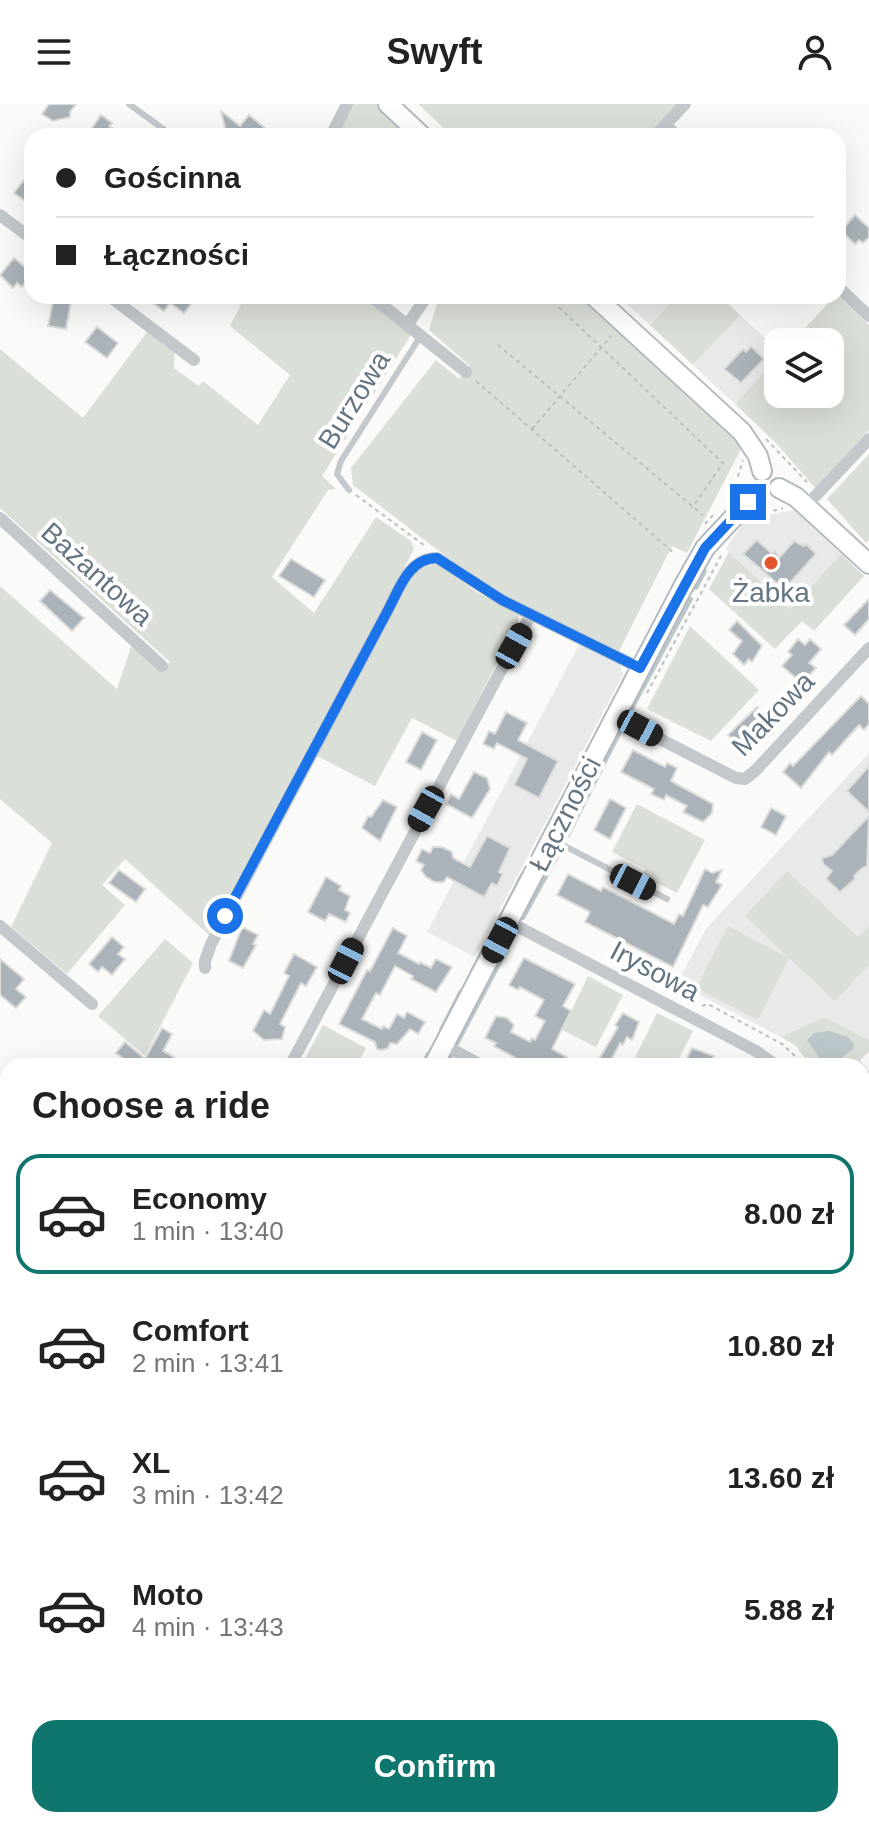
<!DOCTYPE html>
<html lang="en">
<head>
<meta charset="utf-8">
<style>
	body { margin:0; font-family:Arial,sans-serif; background:#f2f2f2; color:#222; height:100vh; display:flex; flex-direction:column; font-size:30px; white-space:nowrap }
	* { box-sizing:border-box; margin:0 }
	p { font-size:26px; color:#767676 }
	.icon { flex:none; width:44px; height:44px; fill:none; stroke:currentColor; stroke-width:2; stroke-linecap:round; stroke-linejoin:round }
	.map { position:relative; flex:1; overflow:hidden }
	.details { position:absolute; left:0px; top:954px; width:870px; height:770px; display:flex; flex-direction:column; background:#fff; border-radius:24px 24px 0 0; box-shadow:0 8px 32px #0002 }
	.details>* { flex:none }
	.hud { position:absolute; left:24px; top:24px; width:822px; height:176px; border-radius:24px; box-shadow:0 8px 32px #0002; display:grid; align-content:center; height:176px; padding:0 32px; background:#fff }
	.fabs { position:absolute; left:764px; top:224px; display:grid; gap:16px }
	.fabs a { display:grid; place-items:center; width:80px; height:80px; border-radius:16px; background:#fff; box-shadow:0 8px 32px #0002; font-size:40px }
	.end { position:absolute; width:36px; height:36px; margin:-18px; border:10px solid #1a73e8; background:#fff; box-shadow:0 0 0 4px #fff }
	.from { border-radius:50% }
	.car { position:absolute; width:24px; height:48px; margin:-24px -12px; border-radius:10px; box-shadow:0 0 6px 2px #0007; background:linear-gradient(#222 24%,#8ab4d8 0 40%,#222 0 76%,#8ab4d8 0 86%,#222 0) }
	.hud b { display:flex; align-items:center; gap:28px; height:76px; font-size:30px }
	.hud b+b { border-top:2px solid #e0e0e0 }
	.hud i { width:20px; height:20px; background:#222 }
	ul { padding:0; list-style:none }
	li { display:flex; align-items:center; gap:24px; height:120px; margin:0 16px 12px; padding:0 16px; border:4px solid transparent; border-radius:24px }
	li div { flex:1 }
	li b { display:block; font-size:30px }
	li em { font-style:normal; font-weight:800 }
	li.current { border-color:#0f766e }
	li>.icon { width:72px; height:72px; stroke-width:1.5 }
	h2 { padding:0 32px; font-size:36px; line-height:96px }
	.cta { display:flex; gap:16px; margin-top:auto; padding:16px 32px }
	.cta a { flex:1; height:92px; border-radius:24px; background:#0f766e; color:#fff; font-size:32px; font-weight:800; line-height:92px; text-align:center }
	header { display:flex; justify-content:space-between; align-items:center; height:104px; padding:0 32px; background:#fff; font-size:36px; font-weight:800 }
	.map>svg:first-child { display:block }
	.built { fill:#e8e9e9 }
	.green { fill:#dadfd7 }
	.water { fill:#bbc7cb }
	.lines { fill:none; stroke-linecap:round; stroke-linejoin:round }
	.stream { stroke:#bbc7cb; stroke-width:4 }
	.building { fill:#aab3b9; stroke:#dcdcda; stroke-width:2 }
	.secondary-casing { stroke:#b3babf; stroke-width:22 }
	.path { stroke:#bbbfc2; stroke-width:2; stroke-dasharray:4 4; stroke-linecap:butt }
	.lane { stroke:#c3c8cc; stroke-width:6 }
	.street { stroke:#c3c8cc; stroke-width:12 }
	.secondary { stroke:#fff; stroke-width:18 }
	.route { stroke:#1a73e8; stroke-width:10 }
	.poi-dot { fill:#e4572e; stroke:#fff; stroke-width:3 }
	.labels { text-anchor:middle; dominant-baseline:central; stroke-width:8; stroke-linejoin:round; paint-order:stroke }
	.street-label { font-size:28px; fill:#657683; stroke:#fff }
	.poi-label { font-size:28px; fill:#657683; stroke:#fff }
</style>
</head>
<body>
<header><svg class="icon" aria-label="menu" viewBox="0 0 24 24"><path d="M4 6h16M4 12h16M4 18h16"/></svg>Swyft<svg class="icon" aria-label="person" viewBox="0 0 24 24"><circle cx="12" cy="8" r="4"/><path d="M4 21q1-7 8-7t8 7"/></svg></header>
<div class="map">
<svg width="869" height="1723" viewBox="0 0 869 1723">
	<rect width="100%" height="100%" fill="#fafaf8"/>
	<!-- built -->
	<g class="built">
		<polygon points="619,192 677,192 650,221"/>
		<polygon points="740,211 778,246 778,253 735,300 693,261"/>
		<polygon points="794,406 841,450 790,505 726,445 745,415"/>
		<polygon points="580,539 618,557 623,570 475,853 427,828"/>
		<polygon points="869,649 869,936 824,913 781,933 677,879 706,825"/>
	</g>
	<!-- green -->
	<g class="green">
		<polygon points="351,0 378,0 387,8 384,12 404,30 403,32 369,32 353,24 348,32 335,32"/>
		<polygon points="418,0 679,0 649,32 452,32"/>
		<polygon points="235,192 368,192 414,226 322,372 336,385 328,386 272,473 314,509 376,413 411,437 414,445 209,831 125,755 102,781 125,801 67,870 11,823 52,739 0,695 0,482 117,585 132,540 166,563 170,558 0,404 0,245 83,314 147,228 175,248 174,264 199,282 203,277 258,321 290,271 230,222 241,201 234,195"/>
		<polygon points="439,192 581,192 742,343 687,449 672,442 619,547 483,481 353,381 351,364 436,256 459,275 470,262 429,226"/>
		<polygon points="677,192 720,192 740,211 693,261 650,221"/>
		<polygon points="835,192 838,192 869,221 869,326 815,384 777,340 735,300 778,253 778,290 830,290 830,238 792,238"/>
		<polygon points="869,350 869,436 866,439 827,395"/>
		<polygon points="729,448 790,505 841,450 864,472 814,527 802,517 775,545 709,485"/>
		<polygon points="438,460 478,489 519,510 518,518 457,637 412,614 375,682 317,652 413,471 424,463"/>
		<polygon points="690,522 759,586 711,637 647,605"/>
		<polygon points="637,700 705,736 677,789 643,772 646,765 612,748"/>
		<polygon points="787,767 858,833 869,822 869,861 835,897 789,854 758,916 696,884 728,822 787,853 745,812"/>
		<polygon points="165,835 193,859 145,952 98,912"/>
		<polygon points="588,872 623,891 596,943 562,926"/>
		<polygon points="657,909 693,927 675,962 631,962"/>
		<polygon points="824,913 869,936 869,948 860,956 869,968 869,991 862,996 862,962 811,962 795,941 781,933"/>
		<polygon points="323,921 366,944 356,962 301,962"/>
		<polygon points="869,1107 869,1723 714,1723 708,1716 862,1716 862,1112"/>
		<polygon points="188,1716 398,1716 390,1723 185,1723"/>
	</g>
	<!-- water -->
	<polygon class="water" points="829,927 848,933 854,941 853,945 831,962 825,962 807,936 814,929"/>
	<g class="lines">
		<!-- stream -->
		<g class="stream">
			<polyline points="696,484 705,467"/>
			<polyline points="623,578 628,569"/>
			<polyline points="609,606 615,594"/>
			<polyline points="630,608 691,495"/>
			<polyline points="568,731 622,624"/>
			<polyline points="523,814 559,749"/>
			<polyline points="497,820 522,771"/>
			<polyline points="472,867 486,841"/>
			<polyline points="441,926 461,887"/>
			<polyline points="457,940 516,828"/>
			<polyline points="422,962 428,950"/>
			<polyline points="446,962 451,952"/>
			<polyline points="862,1106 869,1101"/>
			<polyline points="677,1716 683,1723"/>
		</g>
	</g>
	<!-- building -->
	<g class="building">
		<polygon points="49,0 76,0 70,8 70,13 53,17 42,10"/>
		<polygon points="221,7 240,22 249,11 266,25 261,32 218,32 225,24"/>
		<polygon points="101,11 112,19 109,22 124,32 97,32 90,27"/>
		<polygon points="32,66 32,102 14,89"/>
		<polygon points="855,111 869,124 869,133 863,139 859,136 855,140 841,127"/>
		<polygon points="14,154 32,169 22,183 17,179 13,184 0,171"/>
		<polygon points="54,192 72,192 66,225 48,222"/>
		<polygon points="143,192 197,192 184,209 170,199 164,207"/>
		<polygon points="97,223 118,239 107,254 85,238"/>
		<polygon points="751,242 764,255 741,279 724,265 743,245 746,248"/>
		<polygon points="757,436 772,450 774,447 780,453 794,437 804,442 806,440 816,450 784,485 743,450"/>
		<polygon points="291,455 325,476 314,493 279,472"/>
		<polygon points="50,486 84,514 72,527 40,497"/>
		<polygon points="869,495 869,515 855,531 844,521"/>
		<polygon points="737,517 762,542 752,558 749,555 744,561 733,550 742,537 729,526"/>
		<polygon points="798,535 805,541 810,535 821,545 809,559 816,564 805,576 800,572 797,575 782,562 792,551 788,548"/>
		<polygon points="861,592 869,600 869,620 864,626 859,621 832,651 829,648 801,684 783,668 790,659 793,662"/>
		<polygon points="757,603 772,617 769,620 772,628 764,625 758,631 754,627 740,642 728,631"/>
		<polygon points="506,608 527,619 518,636 558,657 539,694 514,681 527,655 497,639 494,645 483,640 489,627 495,630"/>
		<polygon points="422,628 437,636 421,666 406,658"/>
		<polygon points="633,646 665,663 667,659 677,664 671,677 713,700 712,709 703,718 683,708 687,702 666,691 664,696 651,690 654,685 621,668"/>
		<polygon points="869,662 869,708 847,687"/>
		<polygon points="474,668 487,674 490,685 472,714 446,700 451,690 459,695"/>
		<polygon points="610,695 626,704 610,735 594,726"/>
		<polygon points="383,696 397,703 380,737 362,724 368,712 371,713"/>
		<polygon points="771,704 786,712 776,731 761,723"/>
		<polygon points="869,712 867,762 862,764 854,772 855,775 840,788 826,775 832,767 823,760 822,754 832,751"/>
		<polygon points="487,732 510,744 499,768 503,770 497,782 492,779 484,793 447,773 444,778 435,778 426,773 421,766 424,761 416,757 422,745 430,749 433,743 442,743 452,748 453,754 470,763"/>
		<polygon points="705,765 712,769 722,766 716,778 722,781 708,803 703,801 673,863 585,818 590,808 557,791 568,770 601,787 603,783 674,820 679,810 683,812"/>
		<polygon points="119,766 145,785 136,798 109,779"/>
		<polygon points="326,773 341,782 339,786 350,792 345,806 350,809 346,818 329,810 325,817 308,808"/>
		<polygon points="242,823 258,831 253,840 256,841 243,864 229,857"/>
		<polygon points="393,824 407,832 398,849 419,860 420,858 431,864 436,855 452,863 436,888 411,875 413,872 395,862 380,891 376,889 362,915 382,925 383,922 389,925 397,910 404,914 407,908 425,918 418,930 410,925 397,940 390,939 388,944 382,946 377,945 375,938 339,920 367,866 370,867"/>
		<polygon points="112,833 124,843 118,850 125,855 112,871 102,863 98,868 89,860"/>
		<polygon points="294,850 317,863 306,882 301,879 280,920 285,923 282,935 264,936 253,927 264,906 270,910 289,872 284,869"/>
		<polygon points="524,854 575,880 563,902 571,907 552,945 567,953 563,962 530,962 494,942 496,939 485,934 496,912 507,914 514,921 511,928 530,938 532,934 535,936 545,917 535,912 544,896 520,883 518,886 509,881"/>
		<polygon points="0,855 24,875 16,885 26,893 16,904 0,891"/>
		<polygon points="623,909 639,918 632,936 627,933 623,941 620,939 608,962 598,957 618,923 615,921"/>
		<polygon points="162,924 172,930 163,947 174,953 170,962 133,962 116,949 125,938 145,955"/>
		<polygon points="692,944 714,952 709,962 693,962 685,958"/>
	</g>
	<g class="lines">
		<!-- secondary casing -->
		<g class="secondary-casing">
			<g id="secondary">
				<polyline points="388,0 422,32"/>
				<polyline points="594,192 742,328 758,352 762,367"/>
				<polyline points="779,384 796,393 869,460"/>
				<polyline points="433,962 683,483 705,444 759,386"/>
				<polyline points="32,1723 35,1716"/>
			</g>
		</g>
		<!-- path -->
		<g class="path">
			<polyline points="547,192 723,359 692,404"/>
			<polyline points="498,241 703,411"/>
			<polyline points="476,277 675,450"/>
			<polyline points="532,325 611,232"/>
			<polyline points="766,335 807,378"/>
			<polyline points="733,388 743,356"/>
			<polyline points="356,391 425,442"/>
			<polyline points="758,411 783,404"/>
			<polyline points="705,420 714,410"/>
			<polyline points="647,589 722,450"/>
			<polyline points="702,902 708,900 782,940 806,962"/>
			<polyline points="862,1111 869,1105"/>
		</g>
		<!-- lane -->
		<g class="lane">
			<polyline points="129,0 173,32"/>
			<polyline points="349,386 337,370 341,357 420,233"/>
			<polyline points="553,736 667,795"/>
			<polyline points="0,1296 8,1305"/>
		</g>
		<!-- street -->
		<g class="street">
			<polyline points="665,21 677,32"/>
			<polyline points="331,32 347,0"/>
			<polyline points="655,32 685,0"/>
			<polyline points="0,111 32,135"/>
			<polyline points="838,183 869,212"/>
			<polyline points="109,192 194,256"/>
			<polyline points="371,192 466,268"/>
			<polyline points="408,220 427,192"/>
			<polyline points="806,402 869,335"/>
			<polyline points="0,414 162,562"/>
			<polyline points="615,612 736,674 745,675 756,666 869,544"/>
			<polyline points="509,818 756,947 777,962"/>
			<polyline points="0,822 92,900"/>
			<path d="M205,864V857L211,840L387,508C399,486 408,454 437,454L502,496L640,564"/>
			<polyline points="444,941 483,962"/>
			<polyline points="290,962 531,510"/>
			<polyline points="0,1046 8,1053"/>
			<polyline points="862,1066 869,1075"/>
			<polyline points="862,1093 869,1088"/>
			<polyline points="0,1519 8,1503"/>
			<polyline points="697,1716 703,1723"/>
		</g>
		<!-- secondary -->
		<use href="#secondary" class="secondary"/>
	</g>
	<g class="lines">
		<!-- route -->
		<path class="route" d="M225,812L387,508C399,486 408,454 437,454L502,496L640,564L705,444L748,398"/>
	</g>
	<!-- markers -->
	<circle class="poi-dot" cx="771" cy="459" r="8"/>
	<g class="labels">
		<!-- street labels -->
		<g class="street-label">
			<text transform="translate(354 296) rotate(-58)">Burzowa</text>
			<text transform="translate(97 470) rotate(42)">Bażantowa</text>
			<text transform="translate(773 610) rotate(-46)">Makowa</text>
			<text transform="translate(565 710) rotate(-63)">Łączności</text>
			<text transform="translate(655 867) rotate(28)">Irysowa</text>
		</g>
		<!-- poi labels -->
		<g class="poi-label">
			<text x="771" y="488">Żabka</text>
		</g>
	</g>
</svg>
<div class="fabs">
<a><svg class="icon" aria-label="layers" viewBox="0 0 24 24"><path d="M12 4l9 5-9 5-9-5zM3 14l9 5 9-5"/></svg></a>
</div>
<i class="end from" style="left:225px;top:812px"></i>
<i class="end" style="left:748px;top:398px"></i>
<i class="car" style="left:514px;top:542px;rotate:29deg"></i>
<i class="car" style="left:640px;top:624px;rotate:118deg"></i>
<i class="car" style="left:426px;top:705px;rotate:209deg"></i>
<i class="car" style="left:633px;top:778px;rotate:117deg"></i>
<i class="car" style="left:500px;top:836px;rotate:208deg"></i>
<i class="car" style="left:346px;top:857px;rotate:27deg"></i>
<div class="hud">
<b><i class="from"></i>Gościnna</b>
<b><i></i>Łączności</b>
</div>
<section class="details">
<h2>Choose a ride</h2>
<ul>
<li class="current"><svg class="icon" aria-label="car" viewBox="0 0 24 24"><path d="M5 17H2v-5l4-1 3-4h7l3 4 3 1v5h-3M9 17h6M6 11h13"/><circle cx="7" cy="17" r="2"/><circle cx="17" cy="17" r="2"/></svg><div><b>Economy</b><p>1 min · 13:40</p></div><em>8.00 zł</em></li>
<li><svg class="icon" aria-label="car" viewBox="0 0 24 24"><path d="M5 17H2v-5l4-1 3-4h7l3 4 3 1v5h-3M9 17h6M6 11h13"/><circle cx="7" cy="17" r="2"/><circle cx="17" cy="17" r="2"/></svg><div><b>Comfort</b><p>2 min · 13:41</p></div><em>10.80 zł</em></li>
<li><svg class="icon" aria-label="car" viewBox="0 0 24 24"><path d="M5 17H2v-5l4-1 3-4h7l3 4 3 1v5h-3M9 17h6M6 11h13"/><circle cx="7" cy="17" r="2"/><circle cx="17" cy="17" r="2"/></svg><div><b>XL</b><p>3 min · 13:42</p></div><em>13.60 zł</em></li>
<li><svg class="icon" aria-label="car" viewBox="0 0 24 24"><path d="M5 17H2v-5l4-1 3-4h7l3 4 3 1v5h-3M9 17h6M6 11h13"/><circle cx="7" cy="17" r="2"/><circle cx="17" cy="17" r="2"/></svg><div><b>Moto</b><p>4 min · 13:43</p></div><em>5.88 zł</em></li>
</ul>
<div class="cta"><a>Confirm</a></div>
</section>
</div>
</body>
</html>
